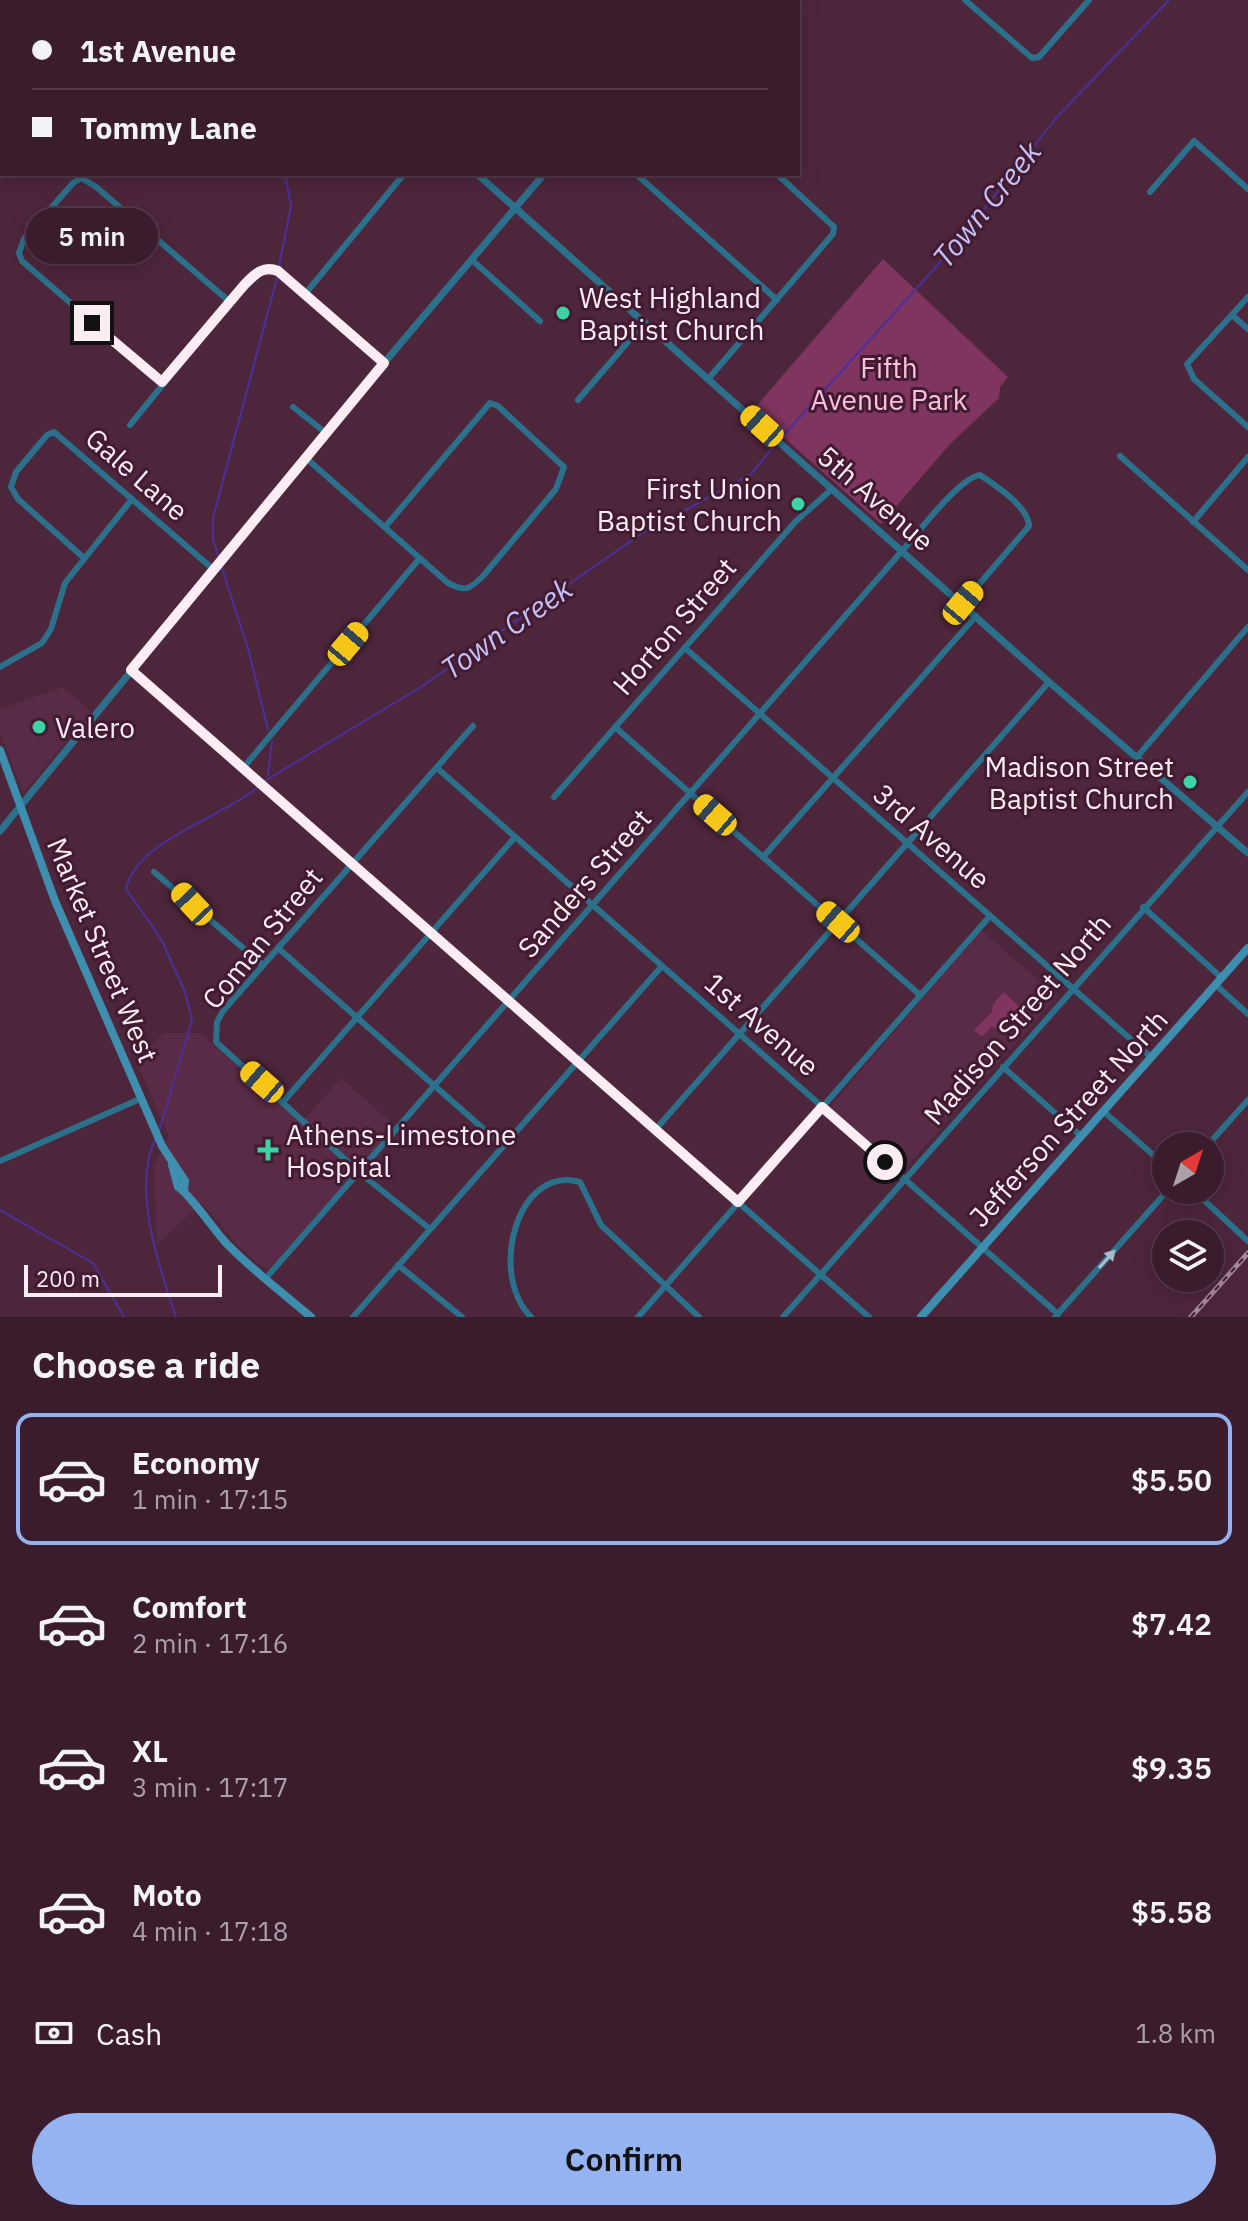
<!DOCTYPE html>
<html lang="en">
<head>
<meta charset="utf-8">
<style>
	body { margin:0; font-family:"IBM Plex Sans",sans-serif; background:#452939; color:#f1f3f6; height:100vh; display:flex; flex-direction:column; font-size:30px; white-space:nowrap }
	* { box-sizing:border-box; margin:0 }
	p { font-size:26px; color:#aba1aa }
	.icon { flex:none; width:44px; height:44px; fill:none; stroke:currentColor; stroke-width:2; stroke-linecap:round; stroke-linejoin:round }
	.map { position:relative; height:1317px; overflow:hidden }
	.drawer { display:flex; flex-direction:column; background:#3a1c2d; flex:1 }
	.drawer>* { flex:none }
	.hud { position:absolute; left:0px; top:0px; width:800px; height:176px; box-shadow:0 4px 20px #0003,0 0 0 2px #543a49; display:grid; align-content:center; height:176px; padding:0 32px; background:#3a1c2d }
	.needle { width:52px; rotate:39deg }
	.buttons { position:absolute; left:1152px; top:1132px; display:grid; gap:16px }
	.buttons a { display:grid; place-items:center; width:72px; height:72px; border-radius:50%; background:#3a1c2d; box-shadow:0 4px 20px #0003,0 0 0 2px #543a49; font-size:40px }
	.scale { position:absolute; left:24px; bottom:20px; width:198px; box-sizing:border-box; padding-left:8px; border:4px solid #fcecf4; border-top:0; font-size:22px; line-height:28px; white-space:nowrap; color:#fcecf4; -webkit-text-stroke:6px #421b31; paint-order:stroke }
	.end { position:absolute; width:36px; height:36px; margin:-18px; border:10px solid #fcecf4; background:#111; box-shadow:0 0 0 4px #111 }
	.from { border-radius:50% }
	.bubble { position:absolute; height:56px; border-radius:28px; background:#3a1c2d; box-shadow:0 4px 20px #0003,0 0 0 2px #543a49; font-size:26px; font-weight:600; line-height:56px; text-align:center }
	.car { position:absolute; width:24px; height:48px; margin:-24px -12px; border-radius:10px; box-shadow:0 0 6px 2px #0007; background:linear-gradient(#f5c518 24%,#345 0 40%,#f5c518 0 76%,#345 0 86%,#f5c518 0) }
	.hud b { display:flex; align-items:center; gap:28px; height:76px; font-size:30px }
	.hud b+b { border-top:2px solid #543a49 }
	.hud i { width:20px; height:20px; background:#f1f3f6 }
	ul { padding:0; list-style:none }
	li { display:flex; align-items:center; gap:24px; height:132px; margin:0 16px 12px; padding:0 16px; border:4px solid transparent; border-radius:16px }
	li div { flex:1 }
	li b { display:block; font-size:30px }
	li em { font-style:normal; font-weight:600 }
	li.current { border-color:#95b2f1 }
	li>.icon { width:72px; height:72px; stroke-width:1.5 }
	h2 { padding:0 32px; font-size:36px; line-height:96px }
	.pay { display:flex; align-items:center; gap:20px; height:88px; padding:0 32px; font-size:30px }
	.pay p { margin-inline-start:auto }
	.action { display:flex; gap:16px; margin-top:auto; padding:16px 32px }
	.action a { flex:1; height:92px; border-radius:48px; background:#95b2f1; color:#111; font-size:32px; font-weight:600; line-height:92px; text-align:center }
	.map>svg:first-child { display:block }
	.built { fill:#5a2b46 }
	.green { fill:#803460 }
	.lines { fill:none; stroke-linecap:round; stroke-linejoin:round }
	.stream { stroke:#49309c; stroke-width:2 }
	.minor { stroke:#2b718c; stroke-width:6 }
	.tertiary { stroke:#2b718c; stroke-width:7 }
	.secondary { stroke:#3e8faf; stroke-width:8 }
	.rail-casing { stroke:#a48897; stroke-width:5 }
	.rail { stroke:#421b31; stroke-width:2; stroke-dasharray:6; stroke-linecap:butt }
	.oneway { fill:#a8bbca }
	.route { stroke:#fcecf4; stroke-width:10 }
	.poi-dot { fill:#3cd4a4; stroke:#421b31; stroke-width:3 }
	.labels { text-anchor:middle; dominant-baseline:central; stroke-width:6; stroke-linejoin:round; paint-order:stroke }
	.poi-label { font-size:28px; fill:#fcecf4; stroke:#421b31; text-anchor:start }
	.park-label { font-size:28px; fill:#fcc0de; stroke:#421b31 }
	.street-label { font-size:28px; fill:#fcecf4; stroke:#421b31 }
	.water-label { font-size:30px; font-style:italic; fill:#c4c1f9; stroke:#421b31 }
</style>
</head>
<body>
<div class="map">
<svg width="1248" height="1317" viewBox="0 0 1248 1317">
	<rect width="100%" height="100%" fill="#4e263c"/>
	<!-- built -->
	<g class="built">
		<polygon points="63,687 91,712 23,793 0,732 0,709"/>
		<polygon points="981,930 1057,996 903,1171 830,1107"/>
		<polygon points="164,1033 200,1033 301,1123 341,1078 396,1127 270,1268 264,1268 238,1246 202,1203 157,1244 154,1166 169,1136 135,1059"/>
	</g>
	<!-- green -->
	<g class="green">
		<polygon points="883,259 1008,377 1000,387 999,398 950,444 881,524 753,410"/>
		<polygon points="1004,992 1029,1016 1013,1032 991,1027 982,1037 974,1030 992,1012 993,1004"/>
	</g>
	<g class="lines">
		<!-- stream -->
		<g class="stream">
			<polyline points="275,0 277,2"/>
			<polyline points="340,2 341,0"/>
			<polyline points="279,266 291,206 285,174"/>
			<polyline points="780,439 954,247 1057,117 1169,0"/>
			<polyline points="219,559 213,539 213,518 277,278"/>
			<polyline points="221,565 249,652 268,730"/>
			<polyline points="268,775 272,742"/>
			<polyline points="263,782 421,687 638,536 751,474 776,444"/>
			<path d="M159,1131L192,1020L185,992L161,939L126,889C136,840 223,818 259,786"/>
			<path d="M156,1137C131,1187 159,1267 176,1317"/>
			<polyline points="0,1210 93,1263 124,1317"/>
		</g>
		<!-- minor -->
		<g class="minor">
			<polyline points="491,0 493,2"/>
			<polyline points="648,0 650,2"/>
			<polyline points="965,0 1032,58 1039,57 1089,0"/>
			<polyline points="73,2 74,0"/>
			<polyline points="227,2 229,0"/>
			<polyline points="412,2 413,0"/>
			<polyline points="0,63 2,62"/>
			<polyline points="0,73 2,75"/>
			<polyline points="0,112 2,109"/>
			<polyline points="636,174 777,300"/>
			<polyline points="1150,192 1194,141 1248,189"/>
			<polyline points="472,260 540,321"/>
			<polyline points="305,294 404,174"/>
			<polyline points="1248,297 1187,364 1194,379 1248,427"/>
			<polyline points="1233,316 1248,329"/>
			<polyline points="709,378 833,234 834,227 777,174"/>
			<polyline points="162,382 22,261 19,253 24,239 73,183 81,178 95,186 230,302"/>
			<polyline points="578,400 645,322"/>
			<polyline points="293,407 326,433"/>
			<polyline points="130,425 230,302 263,270 278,271 384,363"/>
			<polyline points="1120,456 1248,570"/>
			<path d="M306,458L448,583C465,592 469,590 483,576L556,489L564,467L498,406L490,403L385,527"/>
			<polyline points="1193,522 1248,457"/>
			<polyline points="84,558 18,499 11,487 16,472 47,435 54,432 213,569"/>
			<polyline points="685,648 1151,1057"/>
			<polyline points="0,667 42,643 51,629 65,583 132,499"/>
			<polyline points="131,670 869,1317"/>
			<polyline points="615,727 920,995"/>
			<polyline points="1137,757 1248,627"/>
			<polyline points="243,768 420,558"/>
			<polyline points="437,768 1058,1314"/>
			<polyline points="554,797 796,521 832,489"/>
			<polyline points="763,857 976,616"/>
			<polyline points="154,872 263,965"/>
			<polyline points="1143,907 1222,978"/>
			<polyline points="278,948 503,1146"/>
			<polyline points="1216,985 1248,1014"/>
			<polyline points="1003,1067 1081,1136"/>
			<polyline points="283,1102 515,837"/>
			<polyline points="1103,1111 1166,1166"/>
			<polyline points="655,1130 1049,682"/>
			<polyline points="1207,1146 1248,1100"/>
			<polyline points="0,1161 142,1098"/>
			<polyline points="1193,1190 1248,1241"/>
			<polyline points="430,1229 360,1173 216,1042 217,1022 223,1011 473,726"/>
			<polyline points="398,1265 462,1317"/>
			<path d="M266,1278L902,551C917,534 960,477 980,475C996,486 1028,506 1029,526L963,603"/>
			<polyline points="353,1317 662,966"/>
			<path d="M531,1317C488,1275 517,1164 580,1182L601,1225L699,1317"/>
			<polyline points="638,1317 990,916"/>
			<polyline points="783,1317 1248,792"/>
			<polyline points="1055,1317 1168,1190"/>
		</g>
		<!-- tertiary -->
		<g class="tertiary">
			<polyline points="267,0 269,2"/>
			<polyline points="686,2 688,0"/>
			<polyline points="477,174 1049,682 1248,853"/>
			<polyline points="0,831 384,363 544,174"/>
		</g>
		<!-- secondary -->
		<g class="secondary">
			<polyline points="0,750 55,901 162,1146 185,1181 184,1190"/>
			<path d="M172,1165L178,1187C189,1193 214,1230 226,1243C252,1270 283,1293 311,1317"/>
			<polyline points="921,1317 1248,948"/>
		</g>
		<!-- rail casing -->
		<g class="rail-casing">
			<polyline id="rail" points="1191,1317 1248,1253"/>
		</g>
		<!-- rail -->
		<use href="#rail" class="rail"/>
	</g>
	<!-- one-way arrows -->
	<defs><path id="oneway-solid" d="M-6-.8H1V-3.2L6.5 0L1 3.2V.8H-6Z" transform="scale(2)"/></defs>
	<use class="oneway" href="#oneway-solid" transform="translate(1107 1259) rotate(-48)"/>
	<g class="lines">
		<!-- route -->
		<path class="route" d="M92,323L162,382L245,284C255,274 263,265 278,271L384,363L131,670L738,1202L822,1107L885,1162"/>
	</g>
	<!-- markers -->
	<g class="poi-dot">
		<circle cx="563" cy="313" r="8"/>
		<circle cx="798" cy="504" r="8"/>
		<circle cx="39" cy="727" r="8"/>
		<circle cx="1190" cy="782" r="8"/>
		<path d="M264 1138h8v8h8v8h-8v8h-8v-8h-8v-8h8z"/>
	</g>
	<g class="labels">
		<!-- poi labels -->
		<g class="poi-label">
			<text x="579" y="297">West Highland<tspan x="579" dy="32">Baptist Church</tspan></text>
			<text x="782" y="488" text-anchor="end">First Union<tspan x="782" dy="32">Baptist Church</tspan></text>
			<text x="55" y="727">Valero</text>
			<text x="1174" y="766" text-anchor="end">Madison Street<tspan x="1174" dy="32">Baptist Church</tspan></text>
			<text x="286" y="1134">Athens-Limestone<tspan x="286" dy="32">Hospital</tspan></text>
		</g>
		<!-- park labels -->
		<g class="park-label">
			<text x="889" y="367">Fifth<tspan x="889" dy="32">Avenue Park</tspan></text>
		</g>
		<!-- street labels -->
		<g class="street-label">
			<text transform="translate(137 474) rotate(41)">Gale Lane</text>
			<text transform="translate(876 498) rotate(41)">5th Avenue</text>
			<text transform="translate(674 626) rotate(-49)">Horton Street</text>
			<text transform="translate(932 836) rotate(41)">3rd Avenue</text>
			<text transform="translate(584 883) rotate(-49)">Sanders Street</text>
			<text transform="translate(262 938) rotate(-51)">Coman Street</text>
			<text transform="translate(103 950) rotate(67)">Market Street West</text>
			<text transform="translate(1017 1019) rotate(-49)">Madison Street North</text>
			<text transform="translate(762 1024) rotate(41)">1st Avenue</text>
			<text transform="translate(1068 1118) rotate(-48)">Jefferson Street North</text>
		</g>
		<!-- water labels -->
		<g class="water-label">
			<text transform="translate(986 204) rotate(-51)">Town Creek</text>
			<text transform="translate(506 628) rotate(-35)">Town Creek</text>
		</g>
	</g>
</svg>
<div class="buttons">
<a><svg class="needle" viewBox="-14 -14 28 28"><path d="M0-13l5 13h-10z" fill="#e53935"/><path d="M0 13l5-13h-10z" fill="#aba1aa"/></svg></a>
<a><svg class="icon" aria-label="layers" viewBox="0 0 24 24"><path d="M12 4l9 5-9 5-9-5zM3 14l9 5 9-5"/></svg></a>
</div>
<div class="scale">200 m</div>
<i class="end from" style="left:885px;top:1162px"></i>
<i class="end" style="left:92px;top:323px"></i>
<div class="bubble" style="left:26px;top:208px;width:132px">5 min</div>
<i class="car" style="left:762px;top:426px;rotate:312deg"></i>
<i class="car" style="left:963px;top:603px;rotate:40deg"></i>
<i class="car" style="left:348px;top:644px;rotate:40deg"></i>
<i class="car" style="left:715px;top:815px;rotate:311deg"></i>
<i class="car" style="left:192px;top:904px;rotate:317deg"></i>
<i class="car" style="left:838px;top:922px;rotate:311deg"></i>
<i class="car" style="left:262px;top:1082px;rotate:311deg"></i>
<div class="hud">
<b><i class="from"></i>1st Avenue</b>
<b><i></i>Tommy Lane</b>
</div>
</div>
<section class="drawer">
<h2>Choose a ride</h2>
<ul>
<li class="current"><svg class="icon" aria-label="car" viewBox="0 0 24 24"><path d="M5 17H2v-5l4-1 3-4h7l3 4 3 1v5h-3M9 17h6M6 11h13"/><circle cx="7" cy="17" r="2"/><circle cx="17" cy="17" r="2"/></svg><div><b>Economy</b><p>1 min · 17:15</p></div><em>$5.50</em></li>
<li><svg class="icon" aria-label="car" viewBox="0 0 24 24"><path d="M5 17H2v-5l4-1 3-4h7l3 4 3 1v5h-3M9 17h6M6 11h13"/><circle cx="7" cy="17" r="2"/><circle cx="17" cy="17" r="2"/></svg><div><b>Comfort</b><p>2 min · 17:16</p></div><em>$7.42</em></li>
<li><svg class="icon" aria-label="car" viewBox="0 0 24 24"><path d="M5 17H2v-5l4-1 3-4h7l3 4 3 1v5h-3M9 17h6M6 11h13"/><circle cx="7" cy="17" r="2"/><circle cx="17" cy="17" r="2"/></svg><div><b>XL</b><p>3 min · 17:17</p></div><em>$9.35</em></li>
<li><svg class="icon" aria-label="car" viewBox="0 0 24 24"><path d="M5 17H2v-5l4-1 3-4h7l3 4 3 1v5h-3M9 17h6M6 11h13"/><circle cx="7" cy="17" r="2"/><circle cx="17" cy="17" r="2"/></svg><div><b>Moto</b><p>4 min · 17:18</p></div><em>$5.58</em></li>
</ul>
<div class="pay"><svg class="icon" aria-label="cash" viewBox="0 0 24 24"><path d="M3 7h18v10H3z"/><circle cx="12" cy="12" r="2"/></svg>Cash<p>1.8 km</p></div>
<div class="action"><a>Confirm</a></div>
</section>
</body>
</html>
